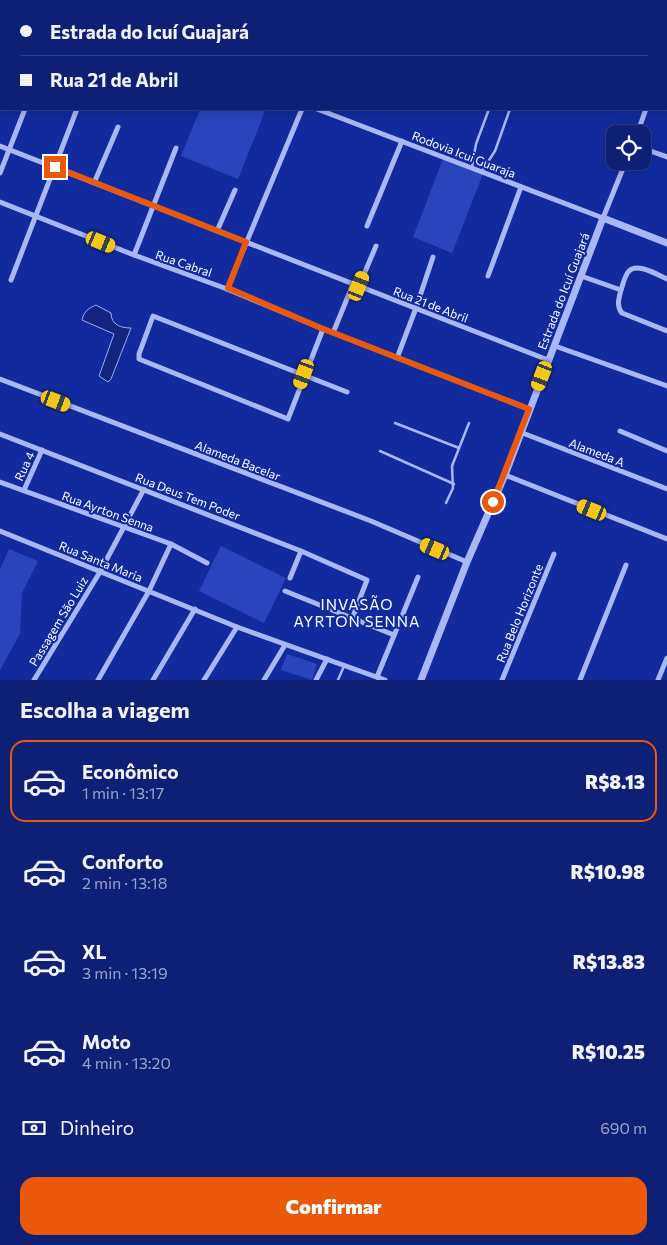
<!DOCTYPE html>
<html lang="pt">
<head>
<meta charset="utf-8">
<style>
	body { margin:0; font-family:Commissioner,sans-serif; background:#1b2d7e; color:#f1f3f6; height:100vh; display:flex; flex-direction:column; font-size:19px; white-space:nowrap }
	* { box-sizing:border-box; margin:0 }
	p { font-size:16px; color:#9aa3c5 }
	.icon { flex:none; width:28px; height:28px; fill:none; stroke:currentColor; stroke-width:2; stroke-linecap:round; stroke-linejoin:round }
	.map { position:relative; height:680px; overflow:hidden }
	.details { display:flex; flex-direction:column; background:#0d2076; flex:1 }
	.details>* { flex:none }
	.guide { position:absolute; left:0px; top:0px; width:668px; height:110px; box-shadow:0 2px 12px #0003,0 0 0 1px #2d3e88; display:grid; align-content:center; height:110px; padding:0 20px; background:#0d2076 }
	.buttons { position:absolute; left:606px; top:125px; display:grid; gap:10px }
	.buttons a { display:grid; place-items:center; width:45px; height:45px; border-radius:10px; background:#0d2076; box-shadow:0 2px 12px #0003,0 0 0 1px #2d3e88; font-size:25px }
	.end { position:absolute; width:22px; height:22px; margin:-11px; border:6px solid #ea580c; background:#fff; box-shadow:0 0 0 2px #fff }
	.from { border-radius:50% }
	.car { position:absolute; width:15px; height:30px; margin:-15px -8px; border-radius:6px; box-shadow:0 0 4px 1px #0007; background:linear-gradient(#f5c518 24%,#345 0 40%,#f5c518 0 76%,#345 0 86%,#f5c518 0) }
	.guide b { display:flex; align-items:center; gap:18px; height:48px; font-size:19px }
	.guide b+b { border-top:1px solid #2d3e88 }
	.guide i { width:12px; height:12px; background:#f1f3f6 }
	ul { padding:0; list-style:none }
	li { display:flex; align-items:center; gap:15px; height:82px; margin:0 10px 8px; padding:0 10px; border:2px solid transparent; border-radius:15px }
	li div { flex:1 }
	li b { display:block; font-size:19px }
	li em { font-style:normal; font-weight:800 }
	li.selected { border-color:#ea580c }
	li>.icon { width:45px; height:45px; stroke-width:1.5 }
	h2 { padding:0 20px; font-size:22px; line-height:60px }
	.pay { display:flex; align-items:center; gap:12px; height:55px; padding:0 20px; font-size:19px }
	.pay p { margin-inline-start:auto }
	.action { display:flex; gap:10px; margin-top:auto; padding:10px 20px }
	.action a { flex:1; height:58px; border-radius:15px; background:#ea580c; color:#fff; font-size:20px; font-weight:800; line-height:58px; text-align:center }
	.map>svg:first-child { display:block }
	.green { fill:#2845be }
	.water { fill:#11247f; stroke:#9aadf8 }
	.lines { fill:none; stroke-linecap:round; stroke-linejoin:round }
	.service { stroke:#a8b7f5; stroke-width:2.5 }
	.minor { stroke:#a8b7f5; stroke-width:5 }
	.tertiary { stroke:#a8b7f5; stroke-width:7 }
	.route { stroke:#ea580c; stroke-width:6 }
	.labels { text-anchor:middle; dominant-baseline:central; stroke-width:4; stroke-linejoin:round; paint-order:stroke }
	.street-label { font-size:12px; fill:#fff; stroke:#112b9e }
	.quarter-label { font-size:15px; letter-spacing:1px; fill:#fff; stroke:#112b9e }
</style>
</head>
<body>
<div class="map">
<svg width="667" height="680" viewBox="0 0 667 680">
	<rect width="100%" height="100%" fill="#112b9e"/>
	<!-- green -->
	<g class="green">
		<polygon points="138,0 341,0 138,1"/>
		<polygon points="200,109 266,109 238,179 181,156"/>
		<polygon points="443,159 483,174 452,253 413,237"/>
		<polygon points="221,546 286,578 264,623 199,591"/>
		<polygon points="9,549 38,561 22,593 20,634 0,670 0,569"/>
		<polygon points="287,654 317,664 312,680 281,670"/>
	</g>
	<!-- water -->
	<path class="water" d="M96,305L111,313C111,325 121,328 131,328L111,379L108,382L99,376L114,334L82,320C84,311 89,308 96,305Z"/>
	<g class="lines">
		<!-- service -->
		<g class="service">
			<polyline points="527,1 527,0"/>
			<polyline points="549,1 550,0"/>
			<polyline points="472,167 476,144 489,109"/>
			<polyline points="482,171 495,151 510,109"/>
			<polyline points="395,423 459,448"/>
			<polyline points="380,451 454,484"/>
			<polyline points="446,503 453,488 452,466 469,423"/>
			<polyline points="338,680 344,666"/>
		</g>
		<!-- minor -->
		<g class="minor">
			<polyline points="53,0 56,1"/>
			<polyline points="643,0 645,1"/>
			<polyline points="17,1 18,0"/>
			<polyline points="128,1 128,0"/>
			<polyline points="666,11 667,12"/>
			<polyline points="0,44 1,41"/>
			<polyline points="666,58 667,56"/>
			<polyline points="317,109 603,218 626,161"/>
			<polyline points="637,134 646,109"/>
			<polyline points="0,146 548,360"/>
			<polyline points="642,148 667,157"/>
			<polyline points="0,173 25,109"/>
			<polyline points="94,183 118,127"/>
			<polyline points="0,202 134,255 227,289 321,328 529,409"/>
			<polyline points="367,226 402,141"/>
			<polyline points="217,231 235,190"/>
			<polyline points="134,255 176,148"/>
			<polyline points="488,276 521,187"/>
			<path d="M581,276L621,290C619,298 616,306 622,313L667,331"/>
			<polyline points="11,280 77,109"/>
			<polyline points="359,286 376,246"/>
			<polyline points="227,289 302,109"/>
			<path d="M621,290C623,284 625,275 629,271C637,262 658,275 667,279"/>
			<polyline points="323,329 288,419 139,359 139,354 153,316 347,392"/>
			<polyline points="333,333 353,284"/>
			<polyline points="555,346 667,386"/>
			<polyline points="397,358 416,308 433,257"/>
			<polyline points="0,379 371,521 467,562"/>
			<polyline points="620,431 667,451"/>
			<polyline points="520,432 667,489"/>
			<polyline points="0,434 301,551 367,580 352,619"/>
			<polyline points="505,475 667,539"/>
			<polyline points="0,482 171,544 207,563"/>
			<polyline points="24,490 42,450"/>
			<polyline points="0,531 237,627 385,680"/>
			<polyline points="290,578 301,551"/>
			<polyline points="285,591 394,635"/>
			<polyline points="377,677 418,577"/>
			<polyline points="34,680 100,572 144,489"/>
			<polyline points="98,680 149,591 171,544"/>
			<polyline points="153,680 195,609"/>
			<polyline points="204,680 237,627"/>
			<polyline points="264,680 285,645"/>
			<polyline points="316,680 327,659"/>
			<polyline points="502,680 554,554"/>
			<polyline points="580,680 626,565"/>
			<polyline points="658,680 667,658"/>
		</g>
		<!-- tertiary -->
		<polyline class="tertiary" points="421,680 467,562 505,475 603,218 667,243"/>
	</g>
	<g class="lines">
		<!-- route -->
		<polyline class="route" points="55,167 246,242 228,288 321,328 529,409 493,502"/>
	</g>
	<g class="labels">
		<!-- street labels -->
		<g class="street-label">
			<text transform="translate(464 154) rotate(21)">Rodovia Icui Guaraja</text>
			<text transform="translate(184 263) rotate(19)">Rua Cabral</text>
			<text transform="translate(563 291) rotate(-69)">Estrada do Icuí Guajará</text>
			<text transform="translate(431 304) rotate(21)">Rua 21 de Abril</text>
			<text transform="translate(597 452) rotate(21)">Alameda A</text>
			<text transform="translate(238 460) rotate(21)">Alameda Bacelar</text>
			<text transform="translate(24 466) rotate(-65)">Rua 4</text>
			<text transform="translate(188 496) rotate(21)">Rua Deus Tem Poder</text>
			<text transform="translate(108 511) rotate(20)">Rua Ayrton Senna</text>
			<text transform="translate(101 561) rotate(22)">Rua Santa Maria</text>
			<text transform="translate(519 613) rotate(-68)">Rua Belo Horizonte</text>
			<text transform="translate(58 621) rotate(-59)">Passagem São Luiz</text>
		</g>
		<!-- quarter labels -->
		<g class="quarter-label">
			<text x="357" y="604">INVASÃO<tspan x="357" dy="17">AYRTON SENNA</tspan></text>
		</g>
	</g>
</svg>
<div class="buttons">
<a><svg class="icon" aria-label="locate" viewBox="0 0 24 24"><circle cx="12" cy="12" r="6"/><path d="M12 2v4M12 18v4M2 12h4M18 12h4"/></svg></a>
</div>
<i class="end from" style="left:493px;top:502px"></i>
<i class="end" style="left:55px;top:167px"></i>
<i class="car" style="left:101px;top:242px;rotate:112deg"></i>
<i class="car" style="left:359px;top:286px;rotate:22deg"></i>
<i class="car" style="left:304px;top:374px;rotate:200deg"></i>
<i class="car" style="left:542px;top:376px;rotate:201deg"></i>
<i class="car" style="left:56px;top:401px;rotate:111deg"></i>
<i class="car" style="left:592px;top:510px;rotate:292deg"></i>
<i class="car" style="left:435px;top:549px;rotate:293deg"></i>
<div class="guide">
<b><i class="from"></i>Estrada do Icuí Guajará</b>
<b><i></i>Rua 21 de Abril</b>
</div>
</div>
<section class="details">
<h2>Escolha a viagem</h2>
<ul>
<li class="selected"><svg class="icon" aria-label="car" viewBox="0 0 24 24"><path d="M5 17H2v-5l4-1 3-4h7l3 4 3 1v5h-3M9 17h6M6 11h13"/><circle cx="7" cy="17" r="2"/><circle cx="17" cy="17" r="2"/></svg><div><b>Econômico</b><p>1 min · 13:17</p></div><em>R$8.13</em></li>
<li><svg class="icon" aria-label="car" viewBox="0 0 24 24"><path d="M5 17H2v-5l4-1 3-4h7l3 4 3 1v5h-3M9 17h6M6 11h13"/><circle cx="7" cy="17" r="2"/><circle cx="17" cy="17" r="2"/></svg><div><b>Conforto</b><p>2 min · 13:18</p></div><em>R$10.98</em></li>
<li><svg class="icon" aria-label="car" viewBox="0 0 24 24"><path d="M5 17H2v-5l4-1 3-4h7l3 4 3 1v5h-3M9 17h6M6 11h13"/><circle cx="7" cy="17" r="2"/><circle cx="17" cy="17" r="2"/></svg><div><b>XL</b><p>3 min · 13:19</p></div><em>R$13.83</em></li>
<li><svg class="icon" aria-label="car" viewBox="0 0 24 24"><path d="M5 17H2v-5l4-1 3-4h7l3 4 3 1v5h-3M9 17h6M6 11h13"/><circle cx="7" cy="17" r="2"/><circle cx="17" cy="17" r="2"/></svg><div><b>Moto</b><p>4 min · 13:20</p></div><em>R$10.25</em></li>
</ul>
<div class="pay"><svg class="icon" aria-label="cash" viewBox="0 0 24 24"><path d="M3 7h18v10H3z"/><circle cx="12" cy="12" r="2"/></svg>Dinheiro<p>690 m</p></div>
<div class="action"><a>Confirmar</a></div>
</section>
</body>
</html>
